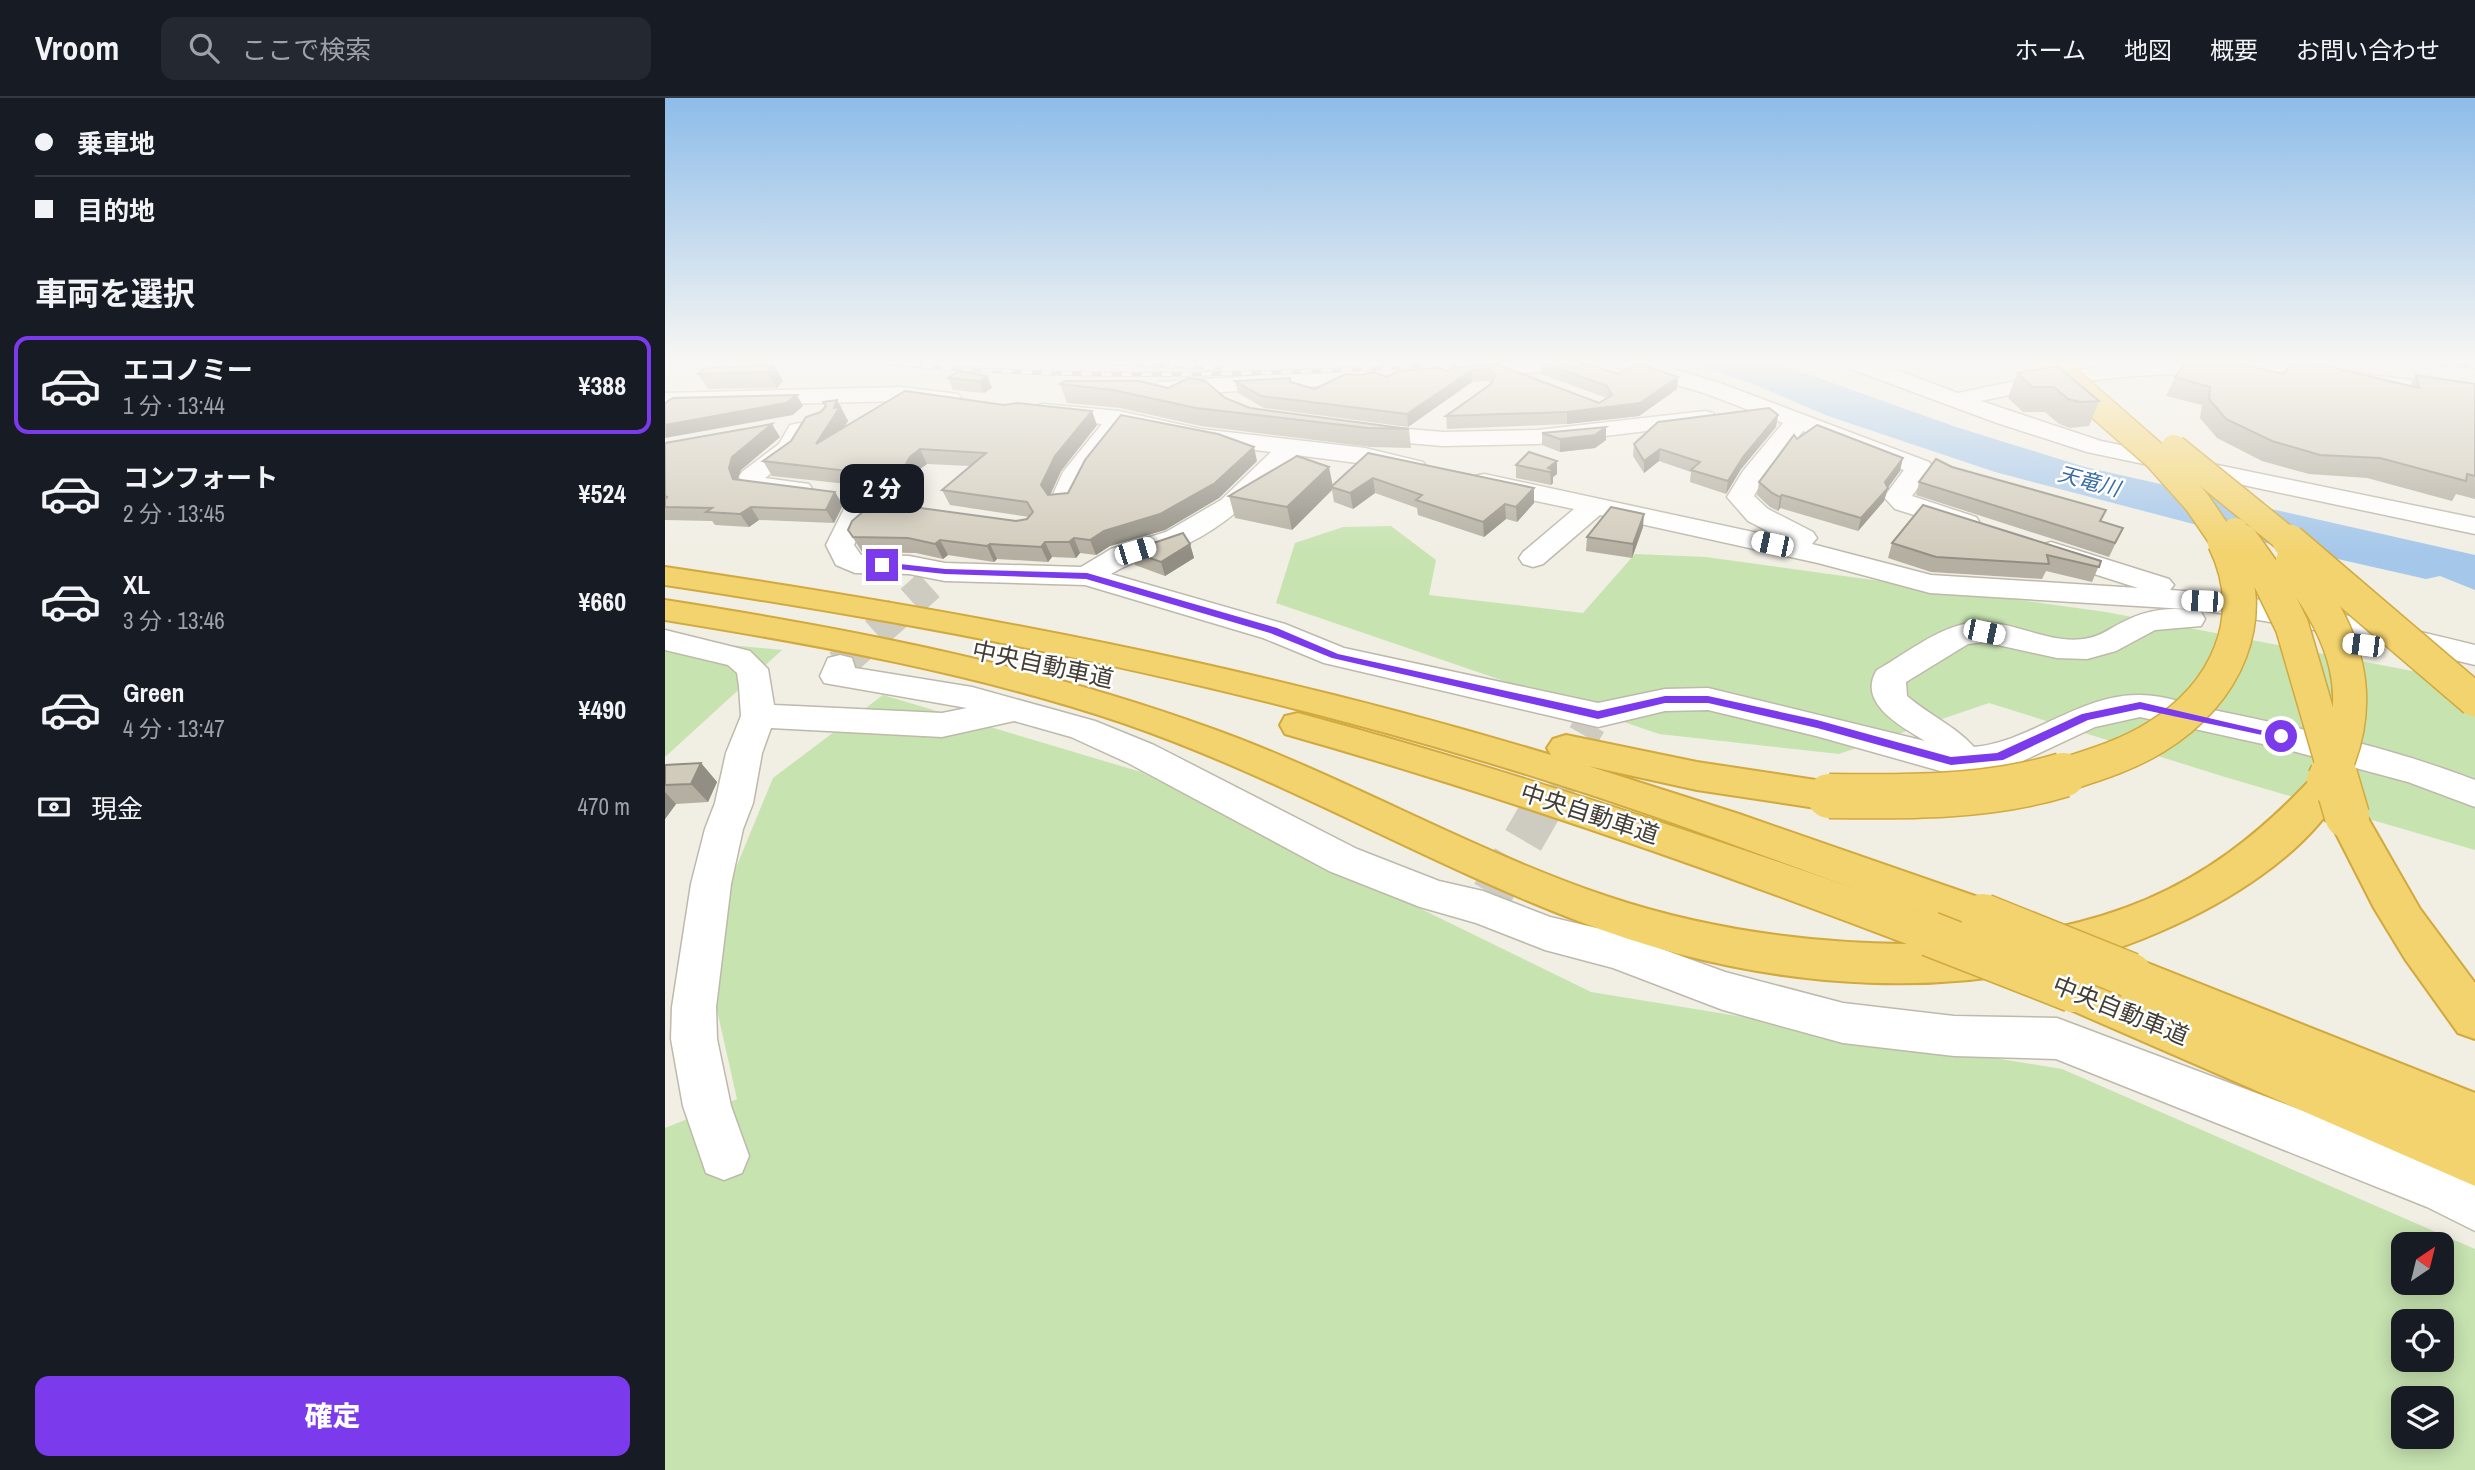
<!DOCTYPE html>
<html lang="ja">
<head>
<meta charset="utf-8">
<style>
	body { margin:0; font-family:"Archivo Narrow","Noto Sans JP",sans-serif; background:#242831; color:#f1f3f6; height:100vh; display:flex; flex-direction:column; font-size:26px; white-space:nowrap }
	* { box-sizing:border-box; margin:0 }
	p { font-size:23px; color:#9ea1a6 }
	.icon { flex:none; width:38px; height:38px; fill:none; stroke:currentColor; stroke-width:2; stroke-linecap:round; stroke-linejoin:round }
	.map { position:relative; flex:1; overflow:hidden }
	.sheet { display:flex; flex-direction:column; background:#171b24; width:665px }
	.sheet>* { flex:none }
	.guide { display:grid; align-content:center; height:154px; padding:0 35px; background:#171b24 }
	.needle { width:46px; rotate:35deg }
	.tools { position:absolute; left:1726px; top:1134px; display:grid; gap:14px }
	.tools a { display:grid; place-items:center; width:63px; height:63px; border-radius:14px; background:#171b24; box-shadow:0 4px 18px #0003; font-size:35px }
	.end { position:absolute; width:32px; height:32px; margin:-16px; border:9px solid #7c3aed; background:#fff; box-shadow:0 0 0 4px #fff }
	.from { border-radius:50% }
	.bubble { position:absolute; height:49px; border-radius:14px; background:#171b24; box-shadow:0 4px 18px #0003; font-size:23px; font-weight:800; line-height:49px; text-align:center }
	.car { position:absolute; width:21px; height:42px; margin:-21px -10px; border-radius:9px; box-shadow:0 0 5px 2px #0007; background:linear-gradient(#fff 24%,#345 0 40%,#fff 0 76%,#345 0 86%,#fff 0) }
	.guide b { display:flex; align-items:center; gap:24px; height:66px; font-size:26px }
	.guide b+b { border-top:2px solid #363941 }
	.guide i { width:18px; height:18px; background:#f1f3f6 }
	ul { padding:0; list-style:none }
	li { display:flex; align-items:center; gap:21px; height:98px; margin:0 14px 10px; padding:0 21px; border:4px solid transparent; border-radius:14px }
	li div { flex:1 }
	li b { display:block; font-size:26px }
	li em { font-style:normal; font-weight:800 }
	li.selected { border-color:#7c3aed }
	li>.icon { width:63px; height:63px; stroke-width:1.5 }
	h2 { padding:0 35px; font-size:32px; line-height:84px }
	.pay { display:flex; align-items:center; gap:18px; height:77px; padding:0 35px; font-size:26px }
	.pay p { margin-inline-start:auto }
	.button { display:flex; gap:14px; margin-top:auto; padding:14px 35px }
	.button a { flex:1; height:80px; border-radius:14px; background:#7c3aed; color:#fff; font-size:28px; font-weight:800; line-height:80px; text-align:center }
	header { display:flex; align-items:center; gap:42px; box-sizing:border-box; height:98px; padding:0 35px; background:#171b24; border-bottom:2px solid #363941 }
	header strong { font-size:33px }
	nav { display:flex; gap:38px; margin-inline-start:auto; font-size:24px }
	.search { width:490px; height:63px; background:#242831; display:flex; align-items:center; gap:18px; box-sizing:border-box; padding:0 24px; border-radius:14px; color:#9ea1a6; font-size:26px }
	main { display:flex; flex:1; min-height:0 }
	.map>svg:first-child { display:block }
	.green { fill:#c7e3b0; fill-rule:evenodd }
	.water { fill:#a4c7ea }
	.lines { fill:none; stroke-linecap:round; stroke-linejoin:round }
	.minor-tunnel-far1 { stroke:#cecbc1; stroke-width:32; stroke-dasharray:32 16; stroke-linecap:butt }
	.minor-tunnel { stroke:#cecbc1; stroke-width:41; stroke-dasharray:41 21; stroke-linecap:butt }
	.minor-casing { stroke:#beb9ab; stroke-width:3 }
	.highway-casing { stroke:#d1a93e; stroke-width:4 }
	.minor { fill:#fff; fill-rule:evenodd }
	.highway { fill:#f3d36d; fill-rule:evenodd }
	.rail-casing { stroke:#949494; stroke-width:5 }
	.rail { stroke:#fff; stroke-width:3.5; stroke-dasharray:10; stroke-linecap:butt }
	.highway-bridge-far2-casing { stroke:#d1a93e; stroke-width:29; stroke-linecap:butt }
	.highway-bridge-far1-casing { stroke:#d1a93e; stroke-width:36; stroke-linecap:butt }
	.highway-bridge-casing { stroke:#d1a93e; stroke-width:47; stroke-linecap:butt }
	.highway-bridge-far2 { stroke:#f3d36d; stroke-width:26 }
	.highway-bridge-far1 { stroke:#f3d36d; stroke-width:33 }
	.highway-bridge { stroke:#f3d36d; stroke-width:44 }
	.wall { fill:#b4afa1 }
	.shaded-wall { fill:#928e83 }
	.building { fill:#d1cbbb; stroke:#928e83; stroke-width:2 }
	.route { fill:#7c3aed }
	.labels { text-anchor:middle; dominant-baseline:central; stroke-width:5; stroke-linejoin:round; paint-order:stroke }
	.far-water-label { font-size:21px; font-style:italic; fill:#376ca6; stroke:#fff }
	.street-label { font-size:24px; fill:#433e35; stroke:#fff }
</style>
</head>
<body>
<header>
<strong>Vroom</strong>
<div class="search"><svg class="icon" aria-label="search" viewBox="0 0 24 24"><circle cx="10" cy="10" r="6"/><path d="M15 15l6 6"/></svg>ここで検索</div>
<nav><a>ホーム</a><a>地図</a><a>概要</a><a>お問い合わせ</a></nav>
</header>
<main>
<section class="sheet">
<div class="guide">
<b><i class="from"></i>乗車地</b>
<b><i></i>目的地</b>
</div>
<h2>車両を選択</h2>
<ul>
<li class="selected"><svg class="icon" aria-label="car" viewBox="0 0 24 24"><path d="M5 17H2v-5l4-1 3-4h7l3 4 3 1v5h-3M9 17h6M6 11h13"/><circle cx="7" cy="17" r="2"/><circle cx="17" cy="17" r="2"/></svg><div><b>エコノミー</b><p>1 分 · 13:44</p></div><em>¥388</em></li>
<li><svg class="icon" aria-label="car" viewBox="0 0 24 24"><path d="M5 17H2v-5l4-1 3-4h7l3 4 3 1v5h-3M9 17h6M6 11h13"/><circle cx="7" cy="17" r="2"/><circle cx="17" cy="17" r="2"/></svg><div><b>コンフォート</b><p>2 分 · 13:45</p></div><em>¥524</em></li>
<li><svg class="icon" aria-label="car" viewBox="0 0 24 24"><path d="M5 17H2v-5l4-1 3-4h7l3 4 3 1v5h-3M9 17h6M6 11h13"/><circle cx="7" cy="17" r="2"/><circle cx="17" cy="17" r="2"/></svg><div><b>XL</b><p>3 分 · 13:46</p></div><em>¥660</em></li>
<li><svg class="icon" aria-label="car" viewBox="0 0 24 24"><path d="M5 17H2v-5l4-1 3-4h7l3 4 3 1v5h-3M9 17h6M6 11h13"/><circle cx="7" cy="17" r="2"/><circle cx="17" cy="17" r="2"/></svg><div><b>Green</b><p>4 分 · 13:47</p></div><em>¥490</em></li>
</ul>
<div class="pay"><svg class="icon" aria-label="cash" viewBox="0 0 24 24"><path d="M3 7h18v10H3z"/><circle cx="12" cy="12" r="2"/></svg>現金<p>470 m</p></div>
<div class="button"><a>確定</a></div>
</section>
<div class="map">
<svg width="1810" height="1372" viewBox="0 0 1810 1372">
	<rect width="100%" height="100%" fill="#f1eee4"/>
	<!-- green -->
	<g class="green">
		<polygon points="726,428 771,462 764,497 918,515 970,456 1041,459 1441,514 1810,585 1810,752 1560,679 1324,605 1174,656 994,636 611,505 630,445 678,429"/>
		<polygon points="0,541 117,552 0,659"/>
		<path d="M218,597L476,674L926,894L1397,971L1810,1151V1372H0V1030L72,1001L38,850L108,680ZM1738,1146H1776V1185H1738ZM1738,1223H1776V1262H1738ZM1738,1300H1776V1339H1738Z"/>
	</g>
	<!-- water -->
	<polygon class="water" points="1020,263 1106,263 1291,329 1420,369 1810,457 1810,492 1775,478 1761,481 1593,443 1330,374 1163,318 1088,286"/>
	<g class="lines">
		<!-- minor-tunnel-far1 -->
		<g class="minor-tunnel-far1">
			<polyline points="175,567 264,487"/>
			<polyline points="895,679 925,626"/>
		</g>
		<!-- minor-tunnel -->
		<polyline class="minor-tunnel" points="827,796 896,677"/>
		<!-- minor casing -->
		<g class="minor-casing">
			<g id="minor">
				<path d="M826,263H982L1055,285L1264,364L1268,369L1247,398L1311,419L1315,425L1311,431L1301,433L1230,411L1219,399L1239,372L1138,333L1097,383L1089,398L1103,411L1148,434L1152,440L1147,446L1266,477L1473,490L1376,459L1372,453L1376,447L1386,444L1504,481L1509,487L1505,492C1608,498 1711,523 1810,547V567L1711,543L1537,512L1265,495L1153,465L935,417L878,466L868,469L858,466L854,460L858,454L909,411L810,390L806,384L810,378L819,376L1116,440L1083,423L1062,399L1078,373L1118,325L1039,295L950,268L948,264L937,270L494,298L483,291L494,284Z"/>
				<path d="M1175,263H1207L1293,295L1388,275L1486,263L1608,265L1810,290V304C1703,287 1594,270 1485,277C1428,280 1372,291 1316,303L1436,343L1810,420V436L1422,354L1332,325L1178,268Z"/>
				<polygon points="236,289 293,296 297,301 293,306 285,308 236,303 0,309 0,295"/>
				<path d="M378,306L454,313L536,331L700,350L758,364L762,369L758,374L749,377L700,366L631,357C597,391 566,425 522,446C496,457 470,461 446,476L620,526L679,550L933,605L1000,591L1043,590L1260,643C1237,629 1191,605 1212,572C1244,554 1280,523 1318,524C1354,525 1388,548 1424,540C1436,538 1447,529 1458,524C1482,511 1510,508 1536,514L1540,521L1536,528L1490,532L1451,553L1422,561L1392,560L1319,544L1303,546L1241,584L1242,598C1264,617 1289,627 1309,649C1366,644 1414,596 1475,597C1500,597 1529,608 1553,613C1640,631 1727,650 1810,682V709L1743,684L1616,650L1475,619L1430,629L1347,668L1286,676L1151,638L1043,612L1000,613L933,629L659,565L598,540L420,487L280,483L244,476L190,475L171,467L161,447L182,405L186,399H204L208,405L189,447L196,457L244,458L280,465L416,469L446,451L501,434L556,402L606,354L536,345L459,328L423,375L407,409H389L385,403L398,374L437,326L370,318L366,313L370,308Z"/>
				<polygon points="1040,313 1048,315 1052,320 1048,325 873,346 778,348 694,341 685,339 682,334 685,329 694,327 778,334 873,332"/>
				<polygon points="134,325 143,327 146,332 133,355 100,380 144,386 148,392 144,398 135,400 79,393 74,378 78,373 114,346 125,327"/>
				<polygon points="0,532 85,553 103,571 109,607 277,615 302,610 159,585 155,578 163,560 175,557 187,560 190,570 307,589 430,623 489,647 692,751 774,783 818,793 885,819 953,835 1060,874 1178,905 1289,918 1392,920 1796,1072 1810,1079 1810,1133 1762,1109 1391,961 1289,958 1178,945 1058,912 948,870 880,852 811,825 755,809 664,773 463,665 406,639 349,623 277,639 106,630 97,655 88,705 78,731 66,786 51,909 52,941 66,1008 84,1058 77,1075 59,1082 41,1075 18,1008 6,941 7,909 26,786 40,731 50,705 61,655 76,618 74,588 72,575 63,567 0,552"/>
			</g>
		</g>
		<!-- highway casing -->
		<g class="highway-casing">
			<g id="highway">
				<path d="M0,469C299,513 597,569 886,657L882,650L888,641L901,637L1032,664L1164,684L1178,688L1183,698L1178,708L1164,712L1032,692L923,668L1074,716L1333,806L1340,818L1333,830L1318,836C1162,783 1009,721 851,673C573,587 288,530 0,487Z"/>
				<path d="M0,502C185,531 369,566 545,630C680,678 805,752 941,798C1039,831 1140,845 1242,846C1038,768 831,696 620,636L615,627L620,618L633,615C852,674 1067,746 1281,823L1287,836L1282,846C1437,830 1535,799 1644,683L1658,679L1672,683L1677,693C1641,757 1560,806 1494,834C1312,913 1095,894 913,823C758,764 615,679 458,625C309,575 154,547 0,522Z"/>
				<polygon points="1682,703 1696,708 1755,811 1810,885 1810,941 1793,935 1740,861 1709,810 1662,718 1668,708"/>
				<polygon points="1465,858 1810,995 1810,1088 1392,906 1385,892 1392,878 1408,872 1447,887 1442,877 1449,863"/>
			</g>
		</g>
		<!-- minor -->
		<use href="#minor" class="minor"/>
		<!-- highway -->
		<use href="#highway" class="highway"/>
		<!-- rail casing -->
		<g class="rail-casing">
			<g id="rail">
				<path d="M197,263C415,285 630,276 848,263"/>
				<polyline points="399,263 555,270"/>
				<polyline points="554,263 661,263"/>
				<polyline points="1723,263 1810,268"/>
			</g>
		</g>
		<!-- rail -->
		<use href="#rail" class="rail"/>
		<!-- highway-bridge-far2 casing -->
		<g class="highway-bridge-far2-casing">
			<g id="highway-bridge-far2">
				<polyline points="1382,263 1509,374"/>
				<polyline points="1509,350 1626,445"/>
				<polyline points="1491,358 1532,404 1560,445"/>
				<polyline points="1570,433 1578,445"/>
			</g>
		</g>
		<!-- highway-bridge-far1 casing -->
		<g class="highway-bridge-far1-casing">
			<g id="highway-bridge-far1">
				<polyline points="1577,443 1604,481 1627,528 1671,679"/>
				<polyline points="1624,443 1810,602"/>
				<path d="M1627,465C1679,533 1705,597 1666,679"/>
				<path d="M1392,679C1426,668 1461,658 1491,639C1561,596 1597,520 1559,443"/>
			</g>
		</g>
		<!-- highway-bridge casing -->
		<g class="highway-bridge-casing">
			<g id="highway-bridge">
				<polyline points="1670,677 1682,718"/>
				<polyline points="1664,683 1667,677"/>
				<path d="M1164,698C1241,699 1323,700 1398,677"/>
				<polyline points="1318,818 1465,877"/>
				<polyline points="1265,836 1408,892"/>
			</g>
		</g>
		<!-- highway-bridge-far2 -->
		<use href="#highway-bridge-far2" class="highway-bridge-far2"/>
		<!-- highway-bridge-far1 -->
		<use href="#highway-bridge-far1" class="highway-bridge-far1"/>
		<!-- highway-bridge -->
		<use href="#highway-bridge" class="highway-bridge"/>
	</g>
	<!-- wall -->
	<g class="wall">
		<polygon points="875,264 1012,291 974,318 902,326 782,331 781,318 826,285 825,283 807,284 743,329 599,310 573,295 570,283 625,280 626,284 650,291 722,279 831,266 934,305 942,300 876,276"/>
		<polygon points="109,267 118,283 112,290 43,291 33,276"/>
		<polygon points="1352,275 1434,303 1424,328 1405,330 1394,326 1380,314 1358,314 1343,300"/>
		<polygon points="1618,276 1745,288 1751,277 1810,286 1810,401 1791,396 1787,403 1702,380 1644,376 1597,363 1552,340 1535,320 1537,307 1501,298 1510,279"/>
		<polygon points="322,278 327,290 319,295 288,292 283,280"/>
		<polygon points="395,286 560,300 585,310 744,331 746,350 706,349 536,328 455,310 402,305"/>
		<polygon points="172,302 183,323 179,329 432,327 396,373 385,396 403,395 592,363 554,400 500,432 445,448 431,457 415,455 411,460 387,459 383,464 332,461 329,464 283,457 278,461 251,455 197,454 183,432 195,416 192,412 351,423 362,421 364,419 285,407 277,392 305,368 262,366 252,373 238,400 206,396 201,389 192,387 107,378 98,363 126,343 156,314"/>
		<polygon points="1113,317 1111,329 1076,371 1061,396 1025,384 1026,374 994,363 979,375 968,358 969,346"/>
		<polygon points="941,329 941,342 930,350 895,354 877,347 877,335"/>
		<polygon points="115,339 76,372 72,382 178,407 169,425 94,422 84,429 50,427 47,423 0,422 0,345"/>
		<polygon points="1132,341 1235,373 1223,389 1219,403 1193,433 1115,410 1113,413 1105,409 1092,397 1094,384"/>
		<polygon points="703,355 869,405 852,424 841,421 819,439 753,417 752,410 710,395 688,411 669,404 667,392 627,432 570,420 564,398 667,387"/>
		<polygon points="892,363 892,376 888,379 888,385 886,387 851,380 851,367"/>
		<polygon points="1287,369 1441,412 1436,424 1458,430 1444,459 1251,397 1254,384"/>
		<polygon points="1258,407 1436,463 1427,484 1381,473 1377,481 1266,474 1223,460 1227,445"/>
		<polygon points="978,429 967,460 921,453 922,439"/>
		<polygon points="525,446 529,460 500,478 470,467 465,453"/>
		<polygon points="36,665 52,684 43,704 11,706 0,721 0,667"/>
	</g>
	<!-- shaded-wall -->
	<g class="shaded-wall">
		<polygon points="109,267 118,283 112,290 102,274"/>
		<polygon points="807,272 807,284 743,329 742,316"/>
		<polygon points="322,278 327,290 319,295 314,283"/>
		<polygon points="1013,279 1012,291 974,318 902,326 902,314 975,305"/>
		<polygon points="132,297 138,308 128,317 0,340 0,327"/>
		<polygon points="172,302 183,323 159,361 151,346"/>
		<polygon points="427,313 432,327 396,373 383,402 376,387 390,358"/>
		<polygon points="1113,317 1111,329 1076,371 1061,396 1063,383 1078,359"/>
		<polygon points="107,326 115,339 76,372 72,383 68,381 64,370 67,359"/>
		<polygon points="941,329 941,342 930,350 895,354 895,341"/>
		<polygon points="589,349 592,363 554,400 500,432 445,448 431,457 425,442"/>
		<polygon points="255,351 262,366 252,373 238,400 230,385 245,359"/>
		<polygon points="995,351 994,363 979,375 979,363"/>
		<polygon points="1238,360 1235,373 1222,391 1223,390 1219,403 1193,433 1196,420 1220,384"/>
		<polygon points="892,363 892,376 888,379 888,385 886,387 885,374 883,370"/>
		<polygon points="664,369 668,389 666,389 667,392 627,432 622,409"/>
		<polygon points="708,380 710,395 688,411 685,395"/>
		<polygon points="869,390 869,405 852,424 851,409"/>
		<polygon points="170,394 178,407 169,425 161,412"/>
		<polygon points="1117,397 1115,410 1113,413 1115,399"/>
		<polygon points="840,406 841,421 819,439 818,424"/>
		<polygon points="86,409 94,422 84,429 75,416"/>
		<polygon points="979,416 978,429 967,460 968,446"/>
		<polygon points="409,440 415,455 411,460 404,444"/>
		<polygon points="275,442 283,457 278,461 270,446"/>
		<polygon points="380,444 387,459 383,464 376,449"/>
		<polygon points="325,446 332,461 329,464 322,448"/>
		<polygon points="525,446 529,460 500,478 496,464"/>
		<polygon points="36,665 52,684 43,704 26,686"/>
		<polygon points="0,694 11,706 0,721"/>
	</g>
	<!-- building -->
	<g class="building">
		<polygon points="890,263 909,270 920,266 954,276 972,265 1013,279 975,305 902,314 781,318 826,286 830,277 824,271 807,272 742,316 596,298 570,283 625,280 625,284 650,291 680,276 696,277 708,274 722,279 733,273 773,270 783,273 790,269 831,266 934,305 947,297 942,288 875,264"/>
		<polygon points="1523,263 1564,263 1618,276 1629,263 1648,265 1754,290 1751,277 1810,286 1810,378 1802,376 1801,383 1715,360 1655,357 1607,343 1561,321 1544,301 1545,289 1510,279"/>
		<polygon points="109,267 102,274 33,276 41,270"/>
		<polygon points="1392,268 1434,303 1415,304 1403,301 1389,289 1367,289 1352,275"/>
		<polygon points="294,273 322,278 314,283 283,280"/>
		<polygon points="524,280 540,283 560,300 585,310 744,331 703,330 531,310 448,292 395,286 400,283 474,283 503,290"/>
		<polygon points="240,293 339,307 352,305 427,313 390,358 376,387 383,397 403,395 420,362 456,317 553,336 589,349 550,385 495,416 439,433 425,442 409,440 404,444 380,444 376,449 325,446 322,448 275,442 270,446 243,440 188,439 183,432 187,423 199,413 192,412 197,402 351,423 362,421 368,414 362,404 277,392 321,355 255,351 245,359 230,385 197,381 192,375 183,373 98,363 126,343 141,319 156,314 161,308 158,304 172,302 169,310 175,309 151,346"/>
		<polygon points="132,297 121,305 0,327 0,305 8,300"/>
		<polygon points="1104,310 1113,317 1078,359 1063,383 1026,372 1035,364 995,351 979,363 969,346 993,324"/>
		<polygon points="107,326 67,359 64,370 68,381 170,394 161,412 86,409 75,416 41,414 47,410 0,409 0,401 2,399 0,398 0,345"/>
		<polygon points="1152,327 1238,360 1220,384 1223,390 1196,420 1117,397 1115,399 1107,395 1094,384 1129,337 1132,341"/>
		<polygon points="941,329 930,337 895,341 877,335"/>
		<polygon points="864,354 892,363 883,370 888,372 885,374 851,367"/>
		<polygon points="703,355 869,390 851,409 840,406 818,424 751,402 757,397 708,380 685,395 666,389"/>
		<polygon points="632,358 664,369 622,409 564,398"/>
		<polygon points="1271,361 1287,369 1441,412 1435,423 1458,430 1450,445 1254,384"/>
		<polygon points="1258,407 1436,463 1434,469 1382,457 1384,466 1271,459 1227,445"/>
		<polygon points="946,409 979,416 968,446 922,439"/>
		<polygon points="518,435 525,446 496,464 465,453"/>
		<polygon points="36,665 26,686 0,687 0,667"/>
	</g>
	<!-- sky -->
	<linearGradient id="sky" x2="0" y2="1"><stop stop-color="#8dbce9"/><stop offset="0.58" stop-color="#f9f7f3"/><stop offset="1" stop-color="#f9f7f3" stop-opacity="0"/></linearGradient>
	<rect width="1810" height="456" fill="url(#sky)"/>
	<!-- route -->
	<polygon class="route" points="217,464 280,471 422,475 612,530 673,556 933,613 1000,598 1043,598 1152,622 1286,659 1332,655 1417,616 1475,604 1621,638 1616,641 1475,611 1423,622 1338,662 1286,667 1152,630 1043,605 1000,605 933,621 667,560 605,535 421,481 280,476 214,469"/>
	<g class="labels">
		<!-- far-water labels -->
		<g class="far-water-label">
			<text transform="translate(1424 383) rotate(15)">天竜川</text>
		</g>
		<!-- street labels -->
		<g class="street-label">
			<text transform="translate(378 566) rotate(12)">中央自動車道</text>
			<text transform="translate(925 715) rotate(18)">中央自動車道</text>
			<text transform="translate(1456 912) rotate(22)">中央自動車道</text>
		</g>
	</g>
</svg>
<div class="tools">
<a><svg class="needle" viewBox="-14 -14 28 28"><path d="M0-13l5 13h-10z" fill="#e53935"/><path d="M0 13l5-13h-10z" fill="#9ea1a6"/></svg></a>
<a><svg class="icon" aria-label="locate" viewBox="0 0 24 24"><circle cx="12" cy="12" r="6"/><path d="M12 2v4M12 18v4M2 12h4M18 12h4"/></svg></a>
<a><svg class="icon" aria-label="layers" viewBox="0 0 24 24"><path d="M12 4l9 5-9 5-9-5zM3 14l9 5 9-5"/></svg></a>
</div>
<i class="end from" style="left:1616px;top:638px"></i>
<i class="end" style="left:217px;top:467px"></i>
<div class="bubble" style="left:175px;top:366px;width:84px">2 分</div>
<i class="car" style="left:1107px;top:446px;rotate:282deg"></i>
<i class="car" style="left:470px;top:453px;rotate:73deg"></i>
<i class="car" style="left:1537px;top:503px;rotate:272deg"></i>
<i class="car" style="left:1319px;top:534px;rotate:102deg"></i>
<i class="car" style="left:1698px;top:547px;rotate:277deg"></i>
</div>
</main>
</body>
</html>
